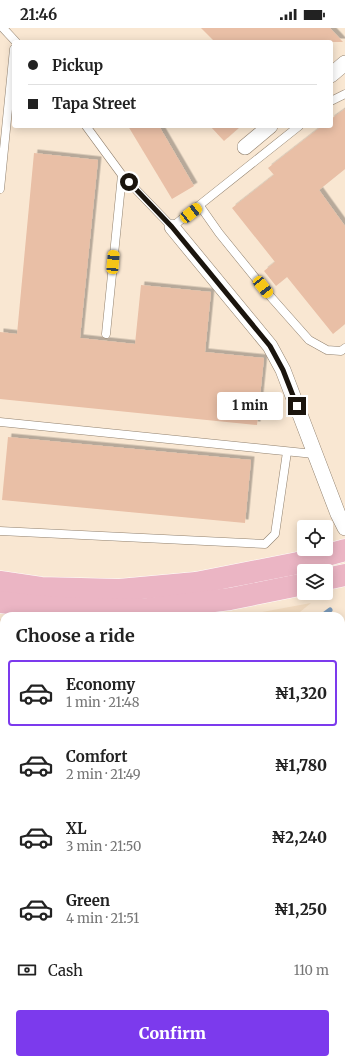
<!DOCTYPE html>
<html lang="en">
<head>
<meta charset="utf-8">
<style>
	body { margin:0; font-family:Merriweather,serif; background:#f2f2f2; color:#222; height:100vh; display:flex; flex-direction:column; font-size:15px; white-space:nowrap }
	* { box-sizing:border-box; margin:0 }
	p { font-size:13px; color:#767676 }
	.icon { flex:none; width:22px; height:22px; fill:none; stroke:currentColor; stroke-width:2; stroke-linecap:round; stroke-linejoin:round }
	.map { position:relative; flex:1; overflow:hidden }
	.details { position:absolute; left:0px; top:584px; width:345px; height:452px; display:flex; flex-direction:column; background:#fff; border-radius:12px 12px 0 0; box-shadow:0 2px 10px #0003 }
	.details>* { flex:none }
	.banner { position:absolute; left:12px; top:12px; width:321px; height:88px; border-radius:4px; box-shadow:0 2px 10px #0003; display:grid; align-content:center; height:88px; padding:0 16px; background:#fff }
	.fabs { position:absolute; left:297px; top:492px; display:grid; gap:8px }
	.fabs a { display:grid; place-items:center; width:36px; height:36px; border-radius:4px; background:#fff; box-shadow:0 2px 10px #0003; font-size:20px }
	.end { position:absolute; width:18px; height:18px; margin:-9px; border:5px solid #1b150e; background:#fff; box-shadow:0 0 0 2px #fff }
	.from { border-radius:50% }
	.bubble { position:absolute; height:28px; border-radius:4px; background:#fff; box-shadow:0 2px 10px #0003; font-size:13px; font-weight:800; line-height:28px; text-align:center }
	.car { position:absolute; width:12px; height:24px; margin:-12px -6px; border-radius:5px; box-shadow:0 0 3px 1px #0007; background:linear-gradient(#f5c518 24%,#345 0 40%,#f5c518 0 76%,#345 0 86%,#f5c518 0) }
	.banner b { display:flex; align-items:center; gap:14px; height:38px; font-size:15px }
	.banner b+b { border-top:1px solid #e0e0e0 }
	.banner i { width:10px; height:10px; background:#222 }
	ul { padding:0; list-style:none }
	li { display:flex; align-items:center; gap:12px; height:66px; margin:0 8px 6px; padding:0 8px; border:2px solid transparent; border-radius:4px }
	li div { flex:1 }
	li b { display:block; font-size:15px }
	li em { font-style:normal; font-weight:800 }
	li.active { border-color:#7c3aed }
	li>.icon { width:36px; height:36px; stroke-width:1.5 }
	h2 { padding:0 16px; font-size:18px; line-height:48px }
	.pay { display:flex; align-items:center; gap:10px; height:44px; padding:0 16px; font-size:15px }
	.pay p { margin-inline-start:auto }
	.primary-button { display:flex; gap:8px; margin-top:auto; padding:8px 16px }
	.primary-button a { flex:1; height:46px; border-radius:4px; background:#7c3aed; color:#fff; font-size:16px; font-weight:800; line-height:46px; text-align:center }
	.status { display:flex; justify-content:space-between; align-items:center; height:28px; padding:0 20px; background:#fff; direction:ltr }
	.status svg { height:11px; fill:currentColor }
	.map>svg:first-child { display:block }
	.built { fill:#f2dbc0 }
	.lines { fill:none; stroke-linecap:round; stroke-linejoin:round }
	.stream { stroke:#7898b8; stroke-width:5 }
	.building { fill:#e9bfa6; filter:url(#shadow) }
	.service-casing { stroke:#91816e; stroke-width:9 }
	.minor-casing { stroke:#91816e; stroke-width:16 }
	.primary-casing { stroke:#fff; stroke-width:23 }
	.service { stroke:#fff; stroke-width:8 }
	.minor { stroke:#fff; stroke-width:15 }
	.primary { stroke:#ebb5c4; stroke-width:22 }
	.route { stroke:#1b150e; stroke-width:5 }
</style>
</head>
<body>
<div class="status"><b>21:46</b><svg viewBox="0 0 49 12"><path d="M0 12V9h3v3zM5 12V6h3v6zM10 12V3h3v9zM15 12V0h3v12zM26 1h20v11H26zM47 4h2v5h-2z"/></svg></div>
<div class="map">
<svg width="345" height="1036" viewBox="0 0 345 1036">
	<defs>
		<filter id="shadow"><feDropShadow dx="3.5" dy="-3.5" stdDeviation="0" flood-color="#0004"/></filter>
	</defs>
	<rect width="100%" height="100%" fill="#f9e7d2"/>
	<!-- built -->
	<g class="built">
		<polygon points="311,575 295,588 241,588"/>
		<polygon points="0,591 4,592 4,837 0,841"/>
		<polygon points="341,874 345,877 345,1036 214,1036 210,1032 341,1032"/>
	</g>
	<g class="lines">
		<!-- stream -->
		<g class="stream">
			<polyline points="322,588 330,582"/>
			<polyline points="0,854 4,851"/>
		</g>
	</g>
	<!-- building -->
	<g class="building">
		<polygon points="201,0 330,0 343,14 215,14"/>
		<polygon points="345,81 345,141 319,162 345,198 345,296 333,306 287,249 276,258 264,243 275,234 232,180 274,147 268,140 322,98 331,98 331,91"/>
		<polygon points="128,98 159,98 194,158 172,171"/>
		<polygon points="210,98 241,98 224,113"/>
		<polygon points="34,125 98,132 80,310 135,316 141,257 211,264 205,324 264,330 257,397 0,371 0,304 17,306"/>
		<polygon points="8,409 251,432 245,495 2,472"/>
	</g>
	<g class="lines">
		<!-- service casing -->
		<g class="service-casing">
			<g id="service">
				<polyline points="3,0 16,14"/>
				<polyline points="331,73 345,66"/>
				<polyline points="86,98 122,147 172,199 299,98"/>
				<polyline points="0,161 14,21"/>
				<polyline points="200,178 219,205 270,268 309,312 327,322 341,323 345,320"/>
				<polyline points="106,306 122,147"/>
				<polyline points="0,394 314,426"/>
				<polyline points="0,503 265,516 275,506 287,424"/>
			</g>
		</g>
		<!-- minor casing -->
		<g class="minor-casing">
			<g id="minor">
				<polyline points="331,47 345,35"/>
				<polyline points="245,119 270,98"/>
				<polyline points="172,199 270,318 283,342 338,486 345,500"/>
				<polyline points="172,1036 175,1032 182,1032 186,1036"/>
			</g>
		</g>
		<!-- primary casing -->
		<g class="primary-casing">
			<g id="primary">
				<polyline points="326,551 345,547"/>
				<polyline points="0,554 41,560 119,562 196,555 298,535 345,522"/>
				<polyline points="0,574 32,578 79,581 141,582 230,571 304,556"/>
			</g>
		</g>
		<!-- service -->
		<use href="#service" class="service"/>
		<!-- minor -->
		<use href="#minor" class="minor"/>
		<!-- primary -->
		<use href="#primary" class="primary"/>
	</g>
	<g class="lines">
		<!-- route -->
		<polyline class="route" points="129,154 172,199 270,318 283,342 297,378"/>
	</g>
</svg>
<div class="fabs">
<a><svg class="icon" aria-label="locate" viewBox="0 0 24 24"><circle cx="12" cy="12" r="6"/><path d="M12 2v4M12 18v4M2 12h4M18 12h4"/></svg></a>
<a><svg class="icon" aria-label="layers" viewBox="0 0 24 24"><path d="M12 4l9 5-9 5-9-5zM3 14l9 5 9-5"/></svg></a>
</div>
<i class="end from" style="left:129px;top:154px"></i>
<i class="end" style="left:297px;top:378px"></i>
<div class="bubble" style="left:217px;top:364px;width:66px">1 min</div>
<i class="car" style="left:191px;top:185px;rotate:52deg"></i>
<i class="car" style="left:113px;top:234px;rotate:5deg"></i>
<i class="car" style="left:263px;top:259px;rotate:142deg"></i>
<div class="banner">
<b><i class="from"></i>Pickup</b>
<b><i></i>Tapa Street</b>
</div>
<section class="details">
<h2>Choose a ride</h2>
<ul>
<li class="active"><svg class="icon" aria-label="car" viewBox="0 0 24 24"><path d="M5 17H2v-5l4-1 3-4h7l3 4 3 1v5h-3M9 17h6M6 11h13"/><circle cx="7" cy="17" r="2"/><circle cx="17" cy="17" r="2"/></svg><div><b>Economy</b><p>1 min · 21:48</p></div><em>₦1,320</em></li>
<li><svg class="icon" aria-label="car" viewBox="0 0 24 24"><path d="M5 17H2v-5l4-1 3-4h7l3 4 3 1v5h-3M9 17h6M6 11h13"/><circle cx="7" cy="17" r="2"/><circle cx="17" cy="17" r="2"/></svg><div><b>Comfort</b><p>2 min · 21:49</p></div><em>₦1,780</em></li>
<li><svg class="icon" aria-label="car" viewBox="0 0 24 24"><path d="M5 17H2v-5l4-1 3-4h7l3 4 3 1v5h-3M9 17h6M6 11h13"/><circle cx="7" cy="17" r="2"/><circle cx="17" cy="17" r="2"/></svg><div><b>XL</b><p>3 min · 21:50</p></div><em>₦2,240</em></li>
<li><svg class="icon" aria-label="car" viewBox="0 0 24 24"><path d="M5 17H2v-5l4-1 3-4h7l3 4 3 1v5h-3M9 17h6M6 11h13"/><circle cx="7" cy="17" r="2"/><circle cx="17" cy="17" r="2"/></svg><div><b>Green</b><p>4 min · 21:51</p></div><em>₦1,250</em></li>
</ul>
<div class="pay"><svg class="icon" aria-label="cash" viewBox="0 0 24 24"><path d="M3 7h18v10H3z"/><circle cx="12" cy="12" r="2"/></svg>Cash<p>110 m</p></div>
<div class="primary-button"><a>Confirm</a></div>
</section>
</div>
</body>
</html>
